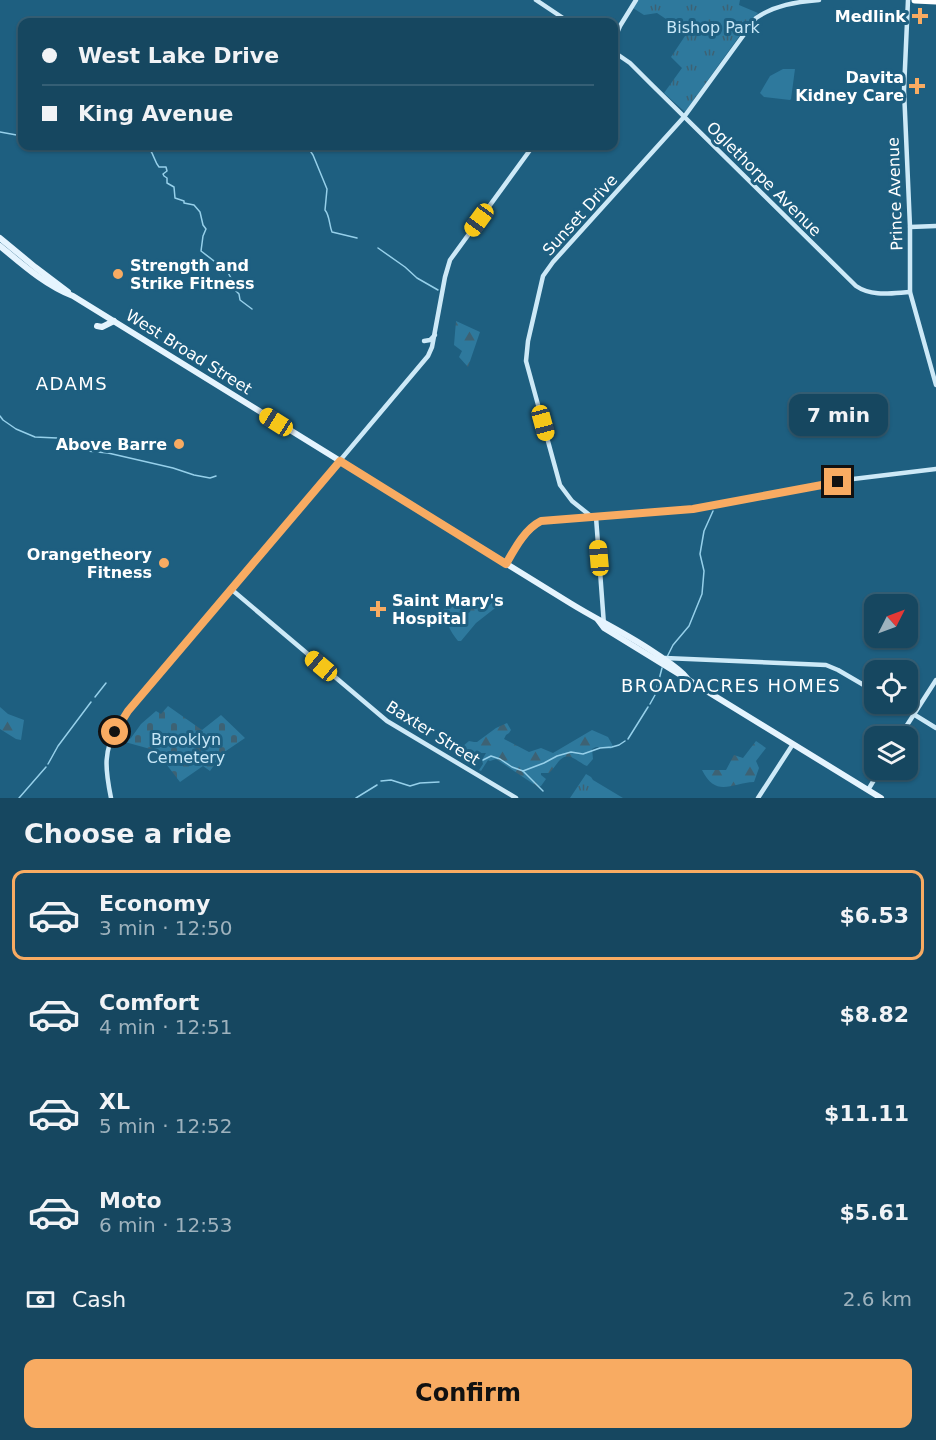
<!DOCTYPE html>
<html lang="en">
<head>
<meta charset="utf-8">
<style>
	body { margin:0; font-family:"DejaVu Sans",sans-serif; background:#235169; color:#f1f3f6; height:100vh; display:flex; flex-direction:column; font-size:22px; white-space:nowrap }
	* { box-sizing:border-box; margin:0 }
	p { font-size:20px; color:#9eb2bd }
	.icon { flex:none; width:33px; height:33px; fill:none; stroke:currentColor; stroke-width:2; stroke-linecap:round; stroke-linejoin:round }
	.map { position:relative; height:798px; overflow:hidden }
	.sheet { display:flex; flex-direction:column; background:#164760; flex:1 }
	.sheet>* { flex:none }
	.hud { position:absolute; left:18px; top:18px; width:600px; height:132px; border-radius:12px; box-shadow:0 2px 4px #0004,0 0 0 2px #355f75; display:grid; align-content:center; height:132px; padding:0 24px; background:#164760 }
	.needle { width:39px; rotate:48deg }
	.tools { position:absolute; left:864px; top:594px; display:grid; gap:12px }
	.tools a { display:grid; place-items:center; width:54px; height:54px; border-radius:12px; background:#164760; box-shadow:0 2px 4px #0004,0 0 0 2px #355f75; font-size:30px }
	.end { position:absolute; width:27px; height:27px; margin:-14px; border:8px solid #f8ab62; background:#111; box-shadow:0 0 0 3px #111 }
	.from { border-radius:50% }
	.bubble { position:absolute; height:42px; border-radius:12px; background:#164760; box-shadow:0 2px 4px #0004,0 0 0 2px #355f75; font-size:20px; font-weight:700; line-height:42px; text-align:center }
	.car { position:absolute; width:18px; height:36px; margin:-18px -9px; border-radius:8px; box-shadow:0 0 4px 2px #0007; background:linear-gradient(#f5c518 24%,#345 0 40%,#f5c518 0 76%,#345 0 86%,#f5c518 0) }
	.hud b { display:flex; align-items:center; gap:21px; height:57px; font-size:22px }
	.hud b+b { border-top:2px solid #355f75 }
	.hud i { width:15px; height:15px; background:#f1f3f6 }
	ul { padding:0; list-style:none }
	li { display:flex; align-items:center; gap:18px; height:90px; margin:0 12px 9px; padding:0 12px; border:3px solid transparent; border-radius:12px }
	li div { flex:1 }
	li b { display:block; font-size:22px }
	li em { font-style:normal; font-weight:700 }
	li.on { border-color:#f8ab62 }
	li>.icon { width:54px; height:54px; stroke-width:1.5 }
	h2 { padding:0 24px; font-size:27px; line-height:72px }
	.pay { display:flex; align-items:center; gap:15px; height:66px; padding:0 24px; font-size:22px }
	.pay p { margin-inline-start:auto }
	.primary-button { display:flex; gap:12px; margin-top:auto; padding:12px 24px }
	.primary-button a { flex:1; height:69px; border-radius:12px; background:#f8ab62; color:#111; font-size:24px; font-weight:700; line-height:69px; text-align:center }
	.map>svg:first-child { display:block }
	.grass { fill:url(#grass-tufts) }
	.forest { fill:url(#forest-firs) }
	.cemetery { fill:url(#cemetery-stones) }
	.pitch { fill:#2e799d }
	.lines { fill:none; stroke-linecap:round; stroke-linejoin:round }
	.stream { stroke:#96d0ea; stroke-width:1.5 }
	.secondary { stroke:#cde9f7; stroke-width:4.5 }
	.primary { stroke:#e5f4fe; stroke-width:6 }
	.highway { stroke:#fff; stroke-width:7 }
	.route { stroke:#f8ab62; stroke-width:8 }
	.poi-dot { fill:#f8ab62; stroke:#1e5f80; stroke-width:2 }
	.labels { text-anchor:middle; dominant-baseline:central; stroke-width:6; stroke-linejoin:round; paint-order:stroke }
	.poi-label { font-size:16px; font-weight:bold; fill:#fff; stroke:#1e5f80; text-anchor:end }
	.park-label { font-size:16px; fill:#c7e7f7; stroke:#1e5f80 }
	.street-label { font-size:16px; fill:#fff; stroke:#1e5f80 }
	.neighbourhood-label { font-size:18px; letter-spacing:1.5px; fill:#fff; stroke:#1e5f80 }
</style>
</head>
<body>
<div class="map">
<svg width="936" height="798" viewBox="0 0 936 798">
	<defs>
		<pattern id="grass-tufts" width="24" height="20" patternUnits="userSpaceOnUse" patternTransform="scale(1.5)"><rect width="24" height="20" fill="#2e799d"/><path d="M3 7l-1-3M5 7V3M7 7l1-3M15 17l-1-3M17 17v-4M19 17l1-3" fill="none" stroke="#3d6274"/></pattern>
		<pattern id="forest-firs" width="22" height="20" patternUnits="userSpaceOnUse" patternTransform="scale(1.5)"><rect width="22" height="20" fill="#2e799d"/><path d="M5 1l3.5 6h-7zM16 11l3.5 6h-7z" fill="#3d6274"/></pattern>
		<pattern id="cemetery-stones" width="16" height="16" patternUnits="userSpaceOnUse" patternTransform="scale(1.5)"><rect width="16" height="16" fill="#2e799d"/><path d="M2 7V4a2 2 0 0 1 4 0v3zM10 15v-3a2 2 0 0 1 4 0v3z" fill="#3d6274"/></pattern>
	</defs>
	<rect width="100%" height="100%" fill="#1e5f80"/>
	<!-- grass -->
	<g class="grass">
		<polygon points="638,0 740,0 739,5 758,13 750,21 685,112 664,93 682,68 671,57 687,33 657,13 644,15 633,8"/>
		<polygon points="586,774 591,777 593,780 623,798 570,798"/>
	</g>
	<!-- forest -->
	<g class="forest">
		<polygon points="456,321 480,332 468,367 459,357 462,351 454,345"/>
		<path d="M455,599L462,611L466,614L470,612L473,602C485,606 487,609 496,599L499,605L476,623L461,641H458C450,631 446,622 443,610L446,606Z"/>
		<polygon points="0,707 8,714 24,720 21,740 16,739 0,729"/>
		<path d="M507,723L511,730L509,733L506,735L504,739L529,752L541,748L553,753L592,730L608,737L613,746L611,749L596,747L592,749L593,759L587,766C582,764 579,761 573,758C561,752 557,766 549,773H541V775L546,779L541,786L538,787L496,759L490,761L488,760L481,771L479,770L483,764L482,760L486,753H479L468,761C463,760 460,759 458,755L463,746L469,741L474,742H477L496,728Z"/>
		<path d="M756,741L766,748L756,761L759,768L754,782C731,783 716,798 702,770H726L734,755L743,758Z"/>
	</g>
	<!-- cemetery -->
	<polygon class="cemetery" points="168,706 202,730 221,715 245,738 223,753 210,771 203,766 180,782 163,760 161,752 125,742 131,738 141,724 156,711 161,714"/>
	<!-- pitch -->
	<polygon class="pitch" points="783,69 795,69 791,99 790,100 764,97 760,93 770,76"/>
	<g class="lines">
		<!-- stream -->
		<g class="stream">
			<polyline points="0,132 22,136"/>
			<polyline points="90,146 126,147 143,146"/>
			<path d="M145,146C154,150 153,160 159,167H166L167,171L163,174L164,176L167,178V183L174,187L175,198L184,201V203L194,205L200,212L203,225L206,229L203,236L201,251L227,271L231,278V286L239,294L240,300L252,309"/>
			<path d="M307,146L313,155L327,189L325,210C330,216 329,225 332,232L357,238"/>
			<polyline points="378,248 405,267 417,278 438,290"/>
			<polyline points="0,416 3,420 16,429 35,437 57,438 69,441 87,451 108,453 173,468 194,475 210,478 216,476"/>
			<polyline points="667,657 673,645 689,626 702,594 704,571 700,554 704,531 713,511"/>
			<polyline points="95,697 106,683"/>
			<polyline points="650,704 655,695 662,668"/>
			<polyline points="628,739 648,707"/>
			<polyline points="483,760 491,756 500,759 512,767 523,771 543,791"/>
			<polyline points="48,764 58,746 91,702"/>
			<polyline points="523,771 544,763 557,756 571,752 583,754 600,748 612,747 619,745 625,741"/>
			<polyline points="381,781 391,780 410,786 420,783 439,782"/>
			<polyline points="19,798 46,767"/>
			<polyline points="356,798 377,785"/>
		</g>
		<!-- secondary -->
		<g class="secondary">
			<polyline points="536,0 569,22"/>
			<polyline points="908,0 904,90 910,227 910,292 936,385"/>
			<polyline points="614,40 620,26 636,0"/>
			<path d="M614,52L630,63L650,83L856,286C872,297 892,293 910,292"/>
			<polyline points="910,227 936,226"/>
			<polyline points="424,341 430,340 435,335"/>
			<path d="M592,517L572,501L560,485L526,361L528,341L543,276L553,262L684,117L756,18C775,5 796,2 819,0"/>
			<polyline points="596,517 604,625"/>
			<polyline points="506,564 519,541 540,521 693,509 853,479 936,469"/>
			<polyline points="231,589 387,721 516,798"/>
			<polyline points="665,658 826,665 838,670 874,691"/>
			<polyline points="897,704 936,728"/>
			<polyline points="900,736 936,680"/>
			<polyline points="868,790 880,770"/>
			<path d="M111,798C105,768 103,752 118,724L428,356L432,347L445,277L450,260L533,146"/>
			<polyline points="758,798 793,744"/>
		</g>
		<!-- primary -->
		<g class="primary">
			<polyline points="0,238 35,267 68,292"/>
			<path d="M0,246C23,265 45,285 73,296L570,603C599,621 630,635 658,655C668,662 679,668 687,678"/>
			<polyline points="97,326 102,327 114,321"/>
			<polyline points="598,620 604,628 881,798"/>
		</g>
		<!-- highway -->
		<polyline class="highway" points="915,0 936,1"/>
	</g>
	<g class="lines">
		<!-- route -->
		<path class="route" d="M115,732L128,711L340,461L506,564C515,548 525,529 541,521L693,509L838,482"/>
	</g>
	<!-- markers -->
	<g class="poi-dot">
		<path d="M917 7h6v6h6v6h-6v6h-6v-6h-6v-6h6z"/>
		<path d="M914 77h6v6h6v6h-6v6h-6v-6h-6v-6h6z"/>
		<circle cx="118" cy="274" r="6"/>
		<circle cx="179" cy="444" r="6"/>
		<circle cx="164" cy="563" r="6"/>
		<path d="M375 600h6v6h6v6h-6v6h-6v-6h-6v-6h6z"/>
	</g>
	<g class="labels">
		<!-- poi labels -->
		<g class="poi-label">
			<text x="906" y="16">Medlink</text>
			<text x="904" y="77">Davita<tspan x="904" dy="18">Kidney Care</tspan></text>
			<text x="130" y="265" text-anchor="start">Strength and<tspan x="130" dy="18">Strike Fitness</tspan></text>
			<text x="167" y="444">Above Barre</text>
			<text x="152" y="554">Orangetheory<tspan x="152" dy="18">Fitness</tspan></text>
			<text x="392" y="600" text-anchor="start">Saint Mary's<tspan x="392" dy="18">Hospital</tspan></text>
		</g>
		<!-- park labels -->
		<g class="park-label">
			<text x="713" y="27">Bishop Park</text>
			<text x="186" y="739">Brooklyn<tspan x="186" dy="18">Cemetery</tspan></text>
		</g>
		<!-- street labels -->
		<g class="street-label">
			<text transform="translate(764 179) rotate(45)">Oglethorpe Avenue</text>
			<text transform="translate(895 194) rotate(-92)">Prince Avenue</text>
			<text transform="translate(580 215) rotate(-48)">Sunset Drive</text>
			<text transform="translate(189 352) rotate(32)">West Broad Street</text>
			<text transform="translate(433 733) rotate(32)">Baxter Street</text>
		</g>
		<!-- neighbourhood labels -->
		<g class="neighbourhood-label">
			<text x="72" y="383">ADAMS</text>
			<text x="731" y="685">BROADACRES HOMES</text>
		</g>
	</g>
</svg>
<div class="tools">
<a><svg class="needle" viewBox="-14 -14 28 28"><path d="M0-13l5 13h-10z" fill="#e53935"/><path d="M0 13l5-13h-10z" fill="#9eb2bd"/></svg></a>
<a><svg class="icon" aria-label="locate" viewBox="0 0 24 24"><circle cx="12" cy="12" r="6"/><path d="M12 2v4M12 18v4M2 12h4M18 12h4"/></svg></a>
<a><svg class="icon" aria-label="layers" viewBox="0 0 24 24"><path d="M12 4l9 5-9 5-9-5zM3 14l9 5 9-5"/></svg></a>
</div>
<i class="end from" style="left:115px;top:732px"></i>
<i class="end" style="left:838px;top:482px"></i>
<div class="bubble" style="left:789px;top:394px;width:99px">7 min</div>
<i class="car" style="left:479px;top:220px;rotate:216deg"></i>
<i class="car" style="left:276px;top:422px;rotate:302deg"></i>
<i class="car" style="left:543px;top:423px;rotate:165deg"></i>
<i class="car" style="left:599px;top:558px;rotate:355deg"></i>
<i class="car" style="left:321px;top:666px;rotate:310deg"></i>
<div class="hud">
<b><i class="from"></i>West Lake Drive</b>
<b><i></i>King Avenue</b>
</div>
</div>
<section class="sheet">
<h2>Choose a ride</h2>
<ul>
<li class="on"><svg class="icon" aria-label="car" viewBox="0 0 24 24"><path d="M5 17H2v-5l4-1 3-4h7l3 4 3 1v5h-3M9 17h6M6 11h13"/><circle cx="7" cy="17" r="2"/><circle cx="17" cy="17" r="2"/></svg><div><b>Economy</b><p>3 min · 12:50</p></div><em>$6.53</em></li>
<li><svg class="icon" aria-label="car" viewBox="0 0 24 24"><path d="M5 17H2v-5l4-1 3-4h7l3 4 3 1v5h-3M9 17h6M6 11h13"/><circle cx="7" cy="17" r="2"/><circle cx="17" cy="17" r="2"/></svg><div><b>Comfort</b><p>4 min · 12:51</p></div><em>$8.82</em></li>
<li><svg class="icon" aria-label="car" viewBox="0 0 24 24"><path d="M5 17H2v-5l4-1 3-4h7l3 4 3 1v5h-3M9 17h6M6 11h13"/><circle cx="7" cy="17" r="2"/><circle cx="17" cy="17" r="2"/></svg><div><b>XL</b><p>5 min · 12:52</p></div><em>$11.11</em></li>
<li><svg class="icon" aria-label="car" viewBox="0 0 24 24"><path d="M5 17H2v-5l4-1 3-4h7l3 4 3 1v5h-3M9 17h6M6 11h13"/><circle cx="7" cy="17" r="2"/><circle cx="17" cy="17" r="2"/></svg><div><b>Moto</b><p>6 min · 12:53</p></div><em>$5.61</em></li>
</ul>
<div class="pay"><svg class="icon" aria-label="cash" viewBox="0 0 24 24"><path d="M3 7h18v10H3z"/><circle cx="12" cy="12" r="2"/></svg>Cash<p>2.6 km</p></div>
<div class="primary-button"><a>Confirm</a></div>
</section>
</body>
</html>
